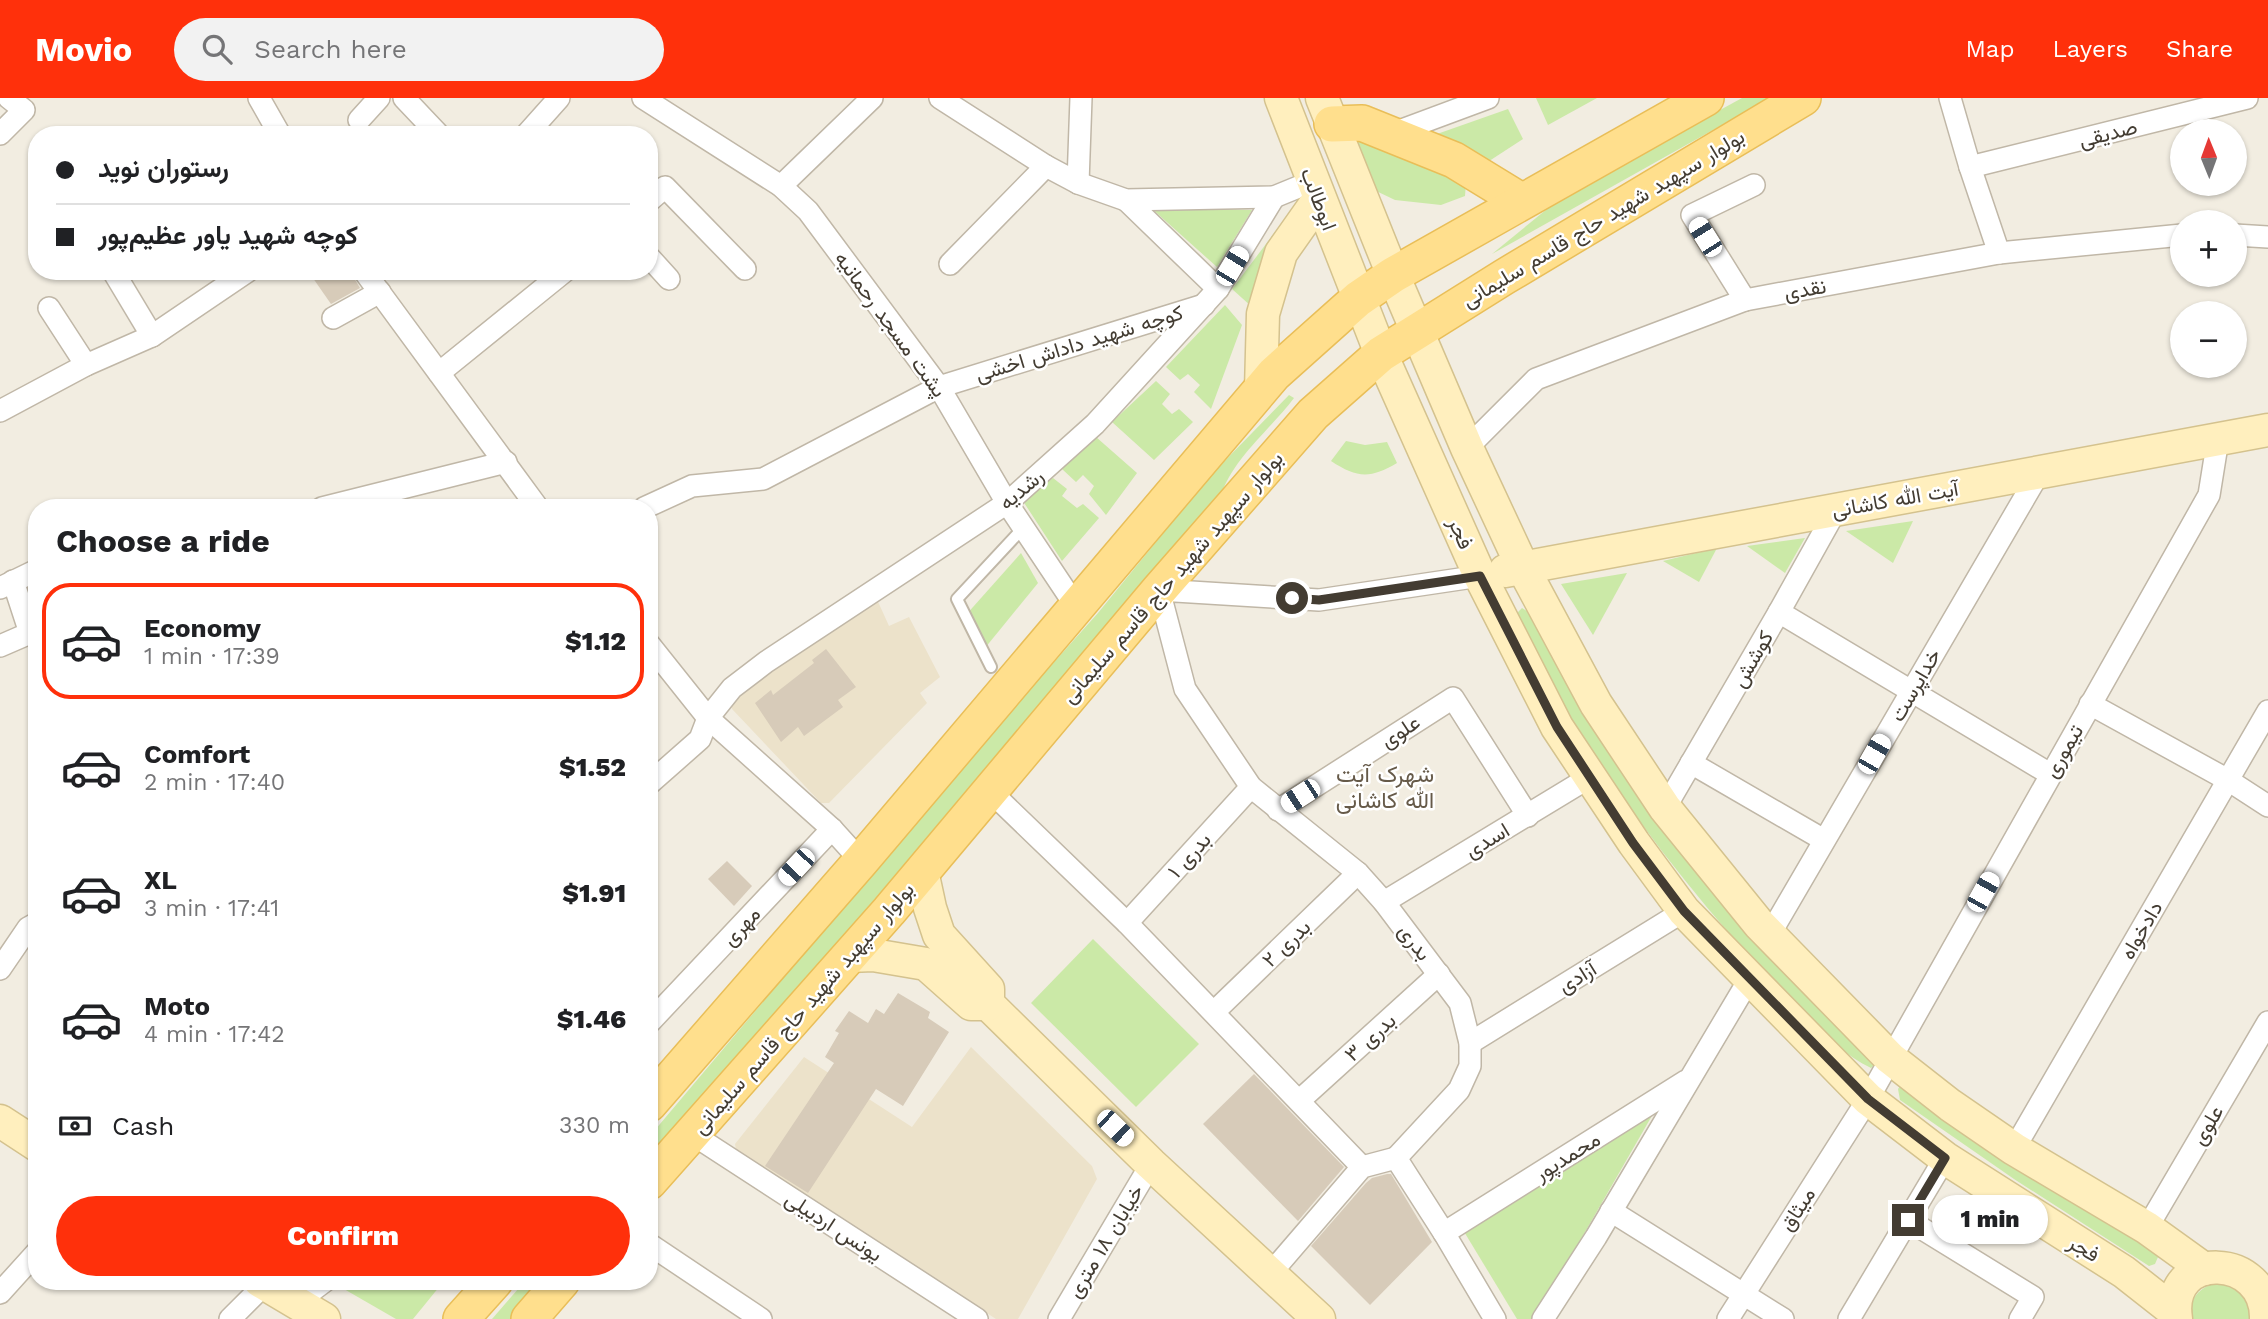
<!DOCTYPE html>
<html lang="en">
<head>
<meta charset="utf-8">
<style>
	body { margin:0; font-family:"Work Sans",Vazirmatn,sans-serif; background:#f2f2f2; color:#202124; height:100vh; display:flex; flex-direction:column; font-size:26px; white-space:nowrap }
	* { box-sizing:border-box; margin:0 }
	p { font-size:23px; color:#757577 }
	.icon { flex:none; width:38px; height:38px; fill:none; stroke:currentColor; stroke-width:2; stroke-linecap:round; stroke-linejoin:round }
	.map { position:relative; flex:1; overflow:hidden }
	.sheet { position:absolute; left:28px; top:401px; width:630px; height:791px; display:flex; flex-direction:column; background:#fff; border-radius:28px; box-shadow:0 2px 5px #0004 }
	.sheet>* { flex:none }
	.banner { position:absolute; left:28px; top:28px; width:630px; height:154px; border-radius:28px; box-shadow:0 2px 5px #0004; display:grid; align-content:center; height:154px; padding:0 28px; background:#fff }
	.needle { width:46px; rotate:359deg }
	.tools { position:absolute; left:2170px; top:21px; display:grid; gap:14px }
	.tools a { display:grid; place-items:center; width:77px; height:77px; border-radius:50%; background:#fff; box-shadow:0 2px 5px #0004; font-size:35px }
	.end { position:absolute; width:32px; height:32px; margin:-16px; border:9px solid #433c32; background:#fff; box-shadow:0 0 0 4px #fff }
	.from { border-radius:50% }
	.bubble { position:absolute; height:49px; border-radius:24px; background:#fff; box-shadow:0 2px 5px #0004; font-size:23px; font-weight:800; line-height:49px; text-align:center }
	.car { position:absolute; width:21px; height:42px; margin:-21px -10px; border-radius:9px; box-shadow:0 0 5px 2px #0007; background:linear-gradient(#fff 24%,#345 0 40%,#fff 0 76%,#345 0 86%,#fff 0) }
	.banner b { display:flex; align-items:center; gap:24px; height:66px; font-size:26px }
	.banner b+b { border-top:2px solid #e0e0e0 }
	.banner i { width:18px; height:18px; background:#202124 }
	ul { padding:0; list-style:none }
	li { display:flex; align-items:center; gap:21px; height:116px; margin:0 14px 10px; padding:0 14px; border:4px solid transparent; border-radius:28px }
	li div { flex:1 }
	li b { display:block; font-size:26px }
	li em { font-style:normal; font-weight:800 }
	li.selected { border-color:#ff300b }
	li>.icon { width:63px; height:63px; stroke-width:1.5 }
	h2 { padding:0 28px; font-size:32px; line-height:84px }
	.pay { display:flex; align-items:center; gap:18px; height:77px; padding:0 28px; font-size:26px }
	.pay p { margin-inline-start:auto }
	.button { display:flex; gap:14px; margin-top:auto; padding:14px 28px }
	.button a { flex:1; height:80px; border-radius:42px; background:#ff300b; color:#fff; font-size:28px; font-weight:800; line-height:80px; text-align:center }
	header { display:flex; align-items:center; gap:42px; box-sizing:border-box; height:98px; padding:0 35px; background:#ff300b; color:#fff }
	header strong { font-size:33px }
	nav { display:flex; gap:38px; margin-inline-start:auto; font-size:24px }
	.search { width:490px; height:63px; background:#f2f2f2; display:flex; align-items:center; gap:18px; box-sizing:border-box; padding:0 24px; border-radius:38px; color:#757577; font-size:26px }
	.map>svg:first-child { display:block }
	.education { fill:#ece2ca }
	.green { fill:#cbe9a7 }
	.building { fill:#d7cbb9 }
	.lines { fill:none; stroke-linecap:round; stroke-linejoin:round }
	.lane-casing { stroke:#c0b7a7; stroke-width:14 }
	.street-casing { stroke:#c0b7a7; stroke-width:24 }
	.secondary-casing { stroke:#d4c28e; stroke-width:35 }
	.primary-casing { stroke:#e9be58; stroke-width:38 }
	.lane { stroke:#fff; stroke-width:10 }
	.street { stroke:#fff; stroke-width:21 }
	.secondary { stroke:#ffefbe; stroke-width:32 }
	.primary { stroke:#ffdf8d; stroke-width:35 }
	.route { stroke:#433c32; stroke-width:9 }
	.labels { text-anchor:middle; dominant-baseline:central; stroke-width:5; stroke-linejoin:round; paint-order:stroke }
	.street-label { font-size:21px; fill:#433c32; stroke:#fff }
	.neighbourhood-label { font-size:23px; fill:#665a49; stroke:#fff }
</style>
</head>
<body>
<header>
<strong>Movio</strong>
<div class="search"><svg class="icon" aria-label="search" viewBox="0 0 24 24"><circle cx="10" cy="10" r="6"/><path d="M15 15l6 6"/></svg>Search here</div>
<nav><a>Map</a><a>Layers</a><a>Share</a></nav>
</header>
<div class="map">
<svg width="2268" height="1221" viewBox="0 0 2268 1221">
	<rect width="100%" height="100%" fill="#f2ede1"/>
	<!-- education -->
	<g class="education">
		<polygon points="875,497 889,528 909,519 940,579 920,595 927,605 829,705 821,705 732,611 731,602"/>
		<polygon points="971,949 1092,1068 1097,1081 1018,1221 996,1221 736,1052 735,1046 804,959 912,1029"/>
	</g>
	<!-- green -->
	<g class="green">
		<polygon points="1536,0 1597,0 1548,27"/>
		<polygon points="1742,0 1770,0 1492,156 1563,98"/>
		<polygon points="1508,11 1523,41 1480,69 1420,42"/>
		<polygon points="1357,37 1466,85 1465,98 1441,107 1395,102 1372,91 1349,46"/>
		<polygon points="1150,109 1252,112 1217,169"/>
		<polygon points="1278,130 1252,209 1232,191"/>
		<polygon points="1225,207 1242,227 1211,311 1194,294 1200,287 1188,276 1180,282 1166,269"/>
		<polygon points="1156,283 1170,296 1162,306 1172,316 1179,311 1193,324 1154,362 1112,324"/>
		<path d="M1289,297L1294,300C1269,333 1232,361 1220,400L976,681L810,878L649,1063V1039L979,648L1098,515L1210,378Z"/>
		<polygon points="1096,339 1137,375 1106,417 1089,396 1094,388 1083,377 1076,384 1062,371"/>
		<path d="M1346,343L1365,347L1387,344L1397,365C1370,381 1357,380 1331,363Z"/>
		<polygon points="1053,380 1067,391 1062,398 1077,410 1083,406 1099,420 1062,463 1021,400"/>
		<polygon points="1913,423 1893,465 1846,433"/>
		<polygon points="1805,440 1785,475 1747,448"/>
		<polygon points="1717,450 1699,484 1663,463"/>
		<polygon points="1021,455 1038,485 985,550 965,518"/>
		<polygon points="1627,475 1593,537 1561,486"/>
		<path d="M1522,510L1530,515L1877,964L1871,970C1836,953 1809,920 1782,893C1706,814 1637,726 1578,632C1556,598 1538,561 1518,525L1517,515Z"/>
		<polygon points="1093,841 1199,946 1136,1009 1031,905"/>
		<polygon points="1903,984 2017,1065 2147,1150 2158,1159 2155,1166 2149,1168 2014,1081 1900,1002 1898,991"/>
		<polygon points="1657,1009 1535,1221 1517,1221 1463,1132"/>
		<path d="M2223,1182L2249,1196L2253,1221H2192C2188,1196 2202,1189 2223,1182Z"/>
		<polygon points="343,1183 444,1183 413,1221 396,1221 337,1187"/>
		<polygon points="525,1183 544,1183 511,1221 492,1221"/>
	</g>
	<!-- building -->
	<g class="building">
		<polygon points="308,173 350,173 360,190 331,206"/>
		<polygon points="826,551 856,589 838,602 843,609 804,638 798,629 781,644 755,605 771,592 773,597 814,565 812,562"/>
		<polygon points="727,763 752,788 734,808 708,781"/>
		<polygon points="898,895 930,914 928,920 949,934 903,1008 876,991 808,1095 765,1068 834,965 825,959 839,935 835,933 849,913 868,925 876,911 884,916"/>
		<polygon points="1254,976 1344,1069 1298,1123 1203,1026"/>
		<polygon points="1387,1076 1391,1076 1432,1144 1370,1207 1311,1148 1366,1085 1372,1080"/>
	</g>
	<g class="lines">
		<!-- lane casing -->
		<g class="lane-casing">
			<polyline id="lane" points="991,569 957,501 1024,429"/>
		</g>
		<!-- street casing -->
		<g class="street-casing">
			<g id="street">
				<polyline points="259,0 280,37"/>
				<polyline points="404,0 439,37"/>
				<polyline points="643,0 781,88 808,113 939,289 1007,405 1077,510"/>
				<polyline points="940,0 1046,68 1078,85 1126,102 1274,99 1313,83"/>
				<polyline points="1950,0 1970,69 1999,155"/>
				<polyline points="359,22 379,0"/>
				<polyline points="0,36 24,12 9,0"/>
				<polyline points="1391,36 1488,0"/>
				<polyline points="526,37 559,0"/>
				<polyline points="1970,69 2247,0"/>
				<polyline points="1078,85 1081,0"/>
				<polyline points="781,88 872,0"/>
				<polyline points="1126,102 1218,191"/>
				<polyline points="649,103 665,89 745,171"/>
				<polyline points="2235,137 2268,139"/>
				<polyline points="649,159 669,181"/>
				<polyline points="950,166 1046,68"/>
				<polyline points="113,173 152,238"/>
				<polyline points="364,173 538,410"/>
				<polyline points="1745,202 1692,117 1754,87"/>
				<polyline points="49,210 86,267"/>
				<polyline points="333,220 380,194"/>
				<polyline points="439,275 565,173"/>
				<polyline points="0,313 86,267 152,238 248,173"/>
				<polyline points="1467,350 1536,281 1745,202 1999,155 2182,137"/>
				<polyline points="322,410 506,364"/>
				<polyline points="644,410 692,388 763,381 939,289 1204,207"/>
				<polyline points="1480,478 1319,502 1159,492 1185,591 1251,689 1358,775 1384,804 1460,905 1470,945 1470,968 1459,992 1396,1060 1444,1135 1495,1221"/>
				<polyline points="0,490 37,472"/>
				<polyline points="1779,514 2050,676"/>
				<polyline points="649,546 708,620 832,731 861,763"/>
				<polyline points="0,548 30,535 13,483"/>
				<polyline points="2090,606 2228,682 2268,708"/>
				<polyline points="1691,665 1824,742"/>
				<polyline points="649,686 700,641 708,620 732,590 766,564 1007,405 1095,326 1218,191 1274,99"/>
				<polyline points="990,693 1127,825 1362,1069"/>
				<polyline points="1665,710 1779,514 1836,412"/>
				<polyline points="1278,712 1453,600 1528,718"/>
				<polyline points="1384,804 1590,679"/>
				<polyline points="1127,825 1251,689"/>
				<polyline points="1770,836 2039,375"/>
				<polyline points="0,871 28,830 37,825"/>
				<polyline points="1214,914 1358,775"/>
				<polyline points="649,925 832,731"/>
				<polyline points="1470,945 1684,813"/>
				<polyline points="1300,1002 1439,876"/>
				<polyline points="692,1036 977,1221"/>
				<polyline points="2014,1051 2268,613"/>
				<polyline points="1611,1113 1783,1221"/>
				<polyline points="1908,1122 2033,1199 2020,1221"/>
				<polyline points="2147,1130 2268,924"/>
				<polyline points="1444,1135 1686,983"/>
				<polyline points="649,1146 761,1221"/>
				<polyline points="1270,1176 1362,1069 1396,1060"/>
				<polyline points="0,1195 37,1154"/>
				<polyline points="297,1204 325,1183"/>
				<polyline points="230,1221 265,1186"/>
				<polyline points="1059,1221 1151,1066"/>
				<polyline points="1543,1221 1596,1139 1750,880"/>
				<polyline points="1728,1221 1868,1001 2209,397 2218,341"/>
				<polyline points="1849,1221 1945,1060"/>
			</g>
		</g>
		<!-- secondary casing -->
		<g class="secondary-casing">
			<g id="secondary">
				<polyline points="1281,0 1381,256 1480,478 1557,629 1634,745 1684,813 1868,1001 1945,1060 2124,1174 2175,1214"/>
				<polyline points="1322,0 1393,177 1467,350 1523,470 1596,606 1665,710 1759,826 1890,960 1950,1007 2014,1051 2147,1130 2204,1171"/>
				<polyline points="1261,292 1263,216 1281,155 1319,101"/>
				<polyline points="1505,473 2268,332"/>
				<polyline points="922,773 930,810 939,837 988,891 988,906 1151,1066 1319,1221"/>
				<polyline points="849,858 873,857 926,866 971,906 988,906"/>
				<polyline points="0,1023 37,1047"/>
				<polyline points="260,1183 324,1221"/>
				<path d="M2176,1221C2165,1150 2268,1155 2266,1221"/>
			</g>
		</g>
		<!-- primary casing -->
		<g class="primary-casing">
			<g id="primary">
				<polyline points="1332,26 1362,25 1454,62 1521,103"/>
				<polyline points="649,1006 861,763 1274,276 1358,201 1393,177 1706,0"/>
				<polyline points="649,1084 889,813 1159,492 1313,316 1381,256 1504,179 1803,0"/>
				<polyline points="461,1221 495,1183"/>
				<polyline points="529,1221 562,1183"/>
			</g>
		</g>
		<!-- lane -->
		<use href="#lane" class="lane"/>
		<!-- street -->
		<use href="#street" class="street"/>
		<!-- secondary -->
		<use href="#secondary" class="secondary"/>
		<!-- primary -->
		<use href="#primary" class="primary"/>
	</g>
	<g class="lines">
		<!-- route -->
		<polyline class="route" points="1292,500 1319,502 1480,478 1557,629 1633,745 1684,813 1868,1001 1945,1060 1908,1122"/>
	</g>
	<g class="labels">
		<!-- street labels -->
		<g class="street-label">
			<text transform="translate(2108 35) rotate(-14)">صدیقی</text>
			<text transform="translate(1319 101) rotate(69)">ابوطالب</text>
			<text transform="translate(1603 120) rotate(-31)">بولوار سپهبد شهید حاج قاسم سلیمانی</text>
			<text transform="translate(1805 191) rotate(-10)">نقدی</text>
			<text transform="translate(891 226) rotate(54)">پشت مسجد رحمانیه</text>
			<text transform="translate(1079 245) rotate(-17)">کوچه شهید داداش اخشی</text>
			<text transform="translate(1021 391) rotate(-40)">رشدیه</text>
			<text transform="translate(1895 401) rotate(-10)">آیت الله کاشانی</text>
			<text transform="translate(1461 435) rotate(66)">فجر</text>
			<text transform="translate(1172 479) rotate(-49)">بولوار سپهبد شهید حاج قاسم سلیمانی</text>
			<text transform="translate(1752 561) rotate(-60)">کوشش</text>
			<text transform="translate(1915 587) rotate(-60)">خداپرست</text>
			<text transform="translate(1400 633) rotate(-33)">علوی</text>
			<text transform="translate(2063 653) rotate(-60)">تیموری</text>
			<text transform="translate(1487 742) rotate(-31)">اسدی</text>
			<text transform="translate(1189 757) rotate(-48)">بدری ۱</text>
			<text transform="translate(741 828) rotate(-47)">مهری</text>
			<text transform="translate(2141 832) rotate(-60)">دادخواه</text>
			<text transform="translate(1415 844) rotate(53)">بدری</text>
			<text transform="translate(1286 845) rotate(-44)">بدری ۲</text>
			<text transform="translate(1577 879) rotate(-32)">آزادی</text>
			<text transform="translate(803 910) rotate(-49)">بولوار سپهبد شهید حاج قاسم سلیمانی</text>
			<text transform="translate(1370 939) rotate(-42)">بدری ۳</text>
			<text transform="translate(2207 1027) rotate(-59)">علوی</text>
			<text transform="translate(1567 1058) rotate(-32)">محمدپور</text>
			<text transform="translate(1797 1111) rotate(-57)">میثاق</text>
			<text transform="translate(834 1128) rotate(33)">یونس اردبیلی</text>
			<text transform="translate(1105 1143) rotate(-59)">خیابان ۱۸ متری</text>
			<text transform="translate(2084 1150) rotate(31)">فجر</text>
		</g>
		<!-- neighbourhood labels -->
		<g class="neighbourhood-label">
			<text x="1385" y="676">شهرک آیت<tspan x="1385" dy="26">الله کاشانی</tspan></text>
		</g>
	</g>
</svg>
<div class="tools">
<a><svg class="needle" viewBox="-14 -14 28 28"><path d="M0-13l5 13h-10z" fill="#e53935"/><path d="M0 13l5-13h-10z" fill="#757577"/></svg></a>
<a>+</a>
<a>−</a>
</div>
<i class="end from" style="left:1292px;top:500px"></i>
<i class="end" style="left:1908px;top:1122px"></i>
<div class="bubble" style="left:1932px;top:1097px;width:116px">1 min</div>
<i class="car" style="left:1705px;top:139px;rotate:328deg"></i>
<i class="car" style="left:1232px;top:168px;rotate:31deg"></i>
<i class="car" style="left:1874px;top:656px;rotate:30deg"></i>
<i class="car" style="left:1300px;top:698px;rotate:237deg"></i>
<i class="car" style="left:796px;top:769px;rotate:223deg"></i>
<i class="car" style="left:1983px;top:794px;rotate:29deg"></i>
<i class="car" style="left:1115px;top:1030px;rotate:134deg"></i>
<div class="banner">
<b><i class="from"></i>رستوران نوید</b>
<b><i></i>کوچه شهید یاور عظیم‌پور</b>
</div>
<section class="sheet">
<h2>Choose a ride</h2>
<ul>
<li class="selected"><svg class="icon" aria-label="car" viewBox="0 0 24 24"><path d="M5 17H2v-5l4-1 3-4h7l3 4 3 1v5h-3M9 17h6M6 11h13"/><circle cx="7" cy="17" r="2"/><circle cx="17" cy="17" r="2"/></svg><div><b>Economy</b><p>1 min · 17:39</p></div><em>$1.12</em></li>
<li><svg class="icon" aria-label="car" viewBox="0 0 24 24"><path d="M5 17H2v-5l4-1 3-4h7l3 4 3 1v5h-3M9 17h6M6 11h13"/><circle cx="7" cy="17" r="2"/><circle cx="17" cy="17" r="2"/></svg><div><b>Comfort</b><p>2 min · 17:40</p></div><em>$1.52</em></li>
<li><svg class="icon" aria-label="car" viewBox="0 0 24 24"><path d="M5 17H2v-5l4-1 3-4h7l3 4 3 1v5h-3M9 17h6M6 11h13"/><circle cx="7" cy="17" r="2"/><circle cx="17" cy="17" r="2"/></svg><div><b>XL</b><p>3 min · 17:41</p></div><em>$1.91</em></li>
<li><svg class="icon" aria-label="car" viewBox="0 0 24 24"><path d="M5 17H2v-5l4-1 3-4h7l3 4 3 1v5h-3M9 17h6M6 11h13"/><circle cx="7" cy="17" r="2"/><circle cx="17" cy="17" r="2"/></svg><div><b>Moto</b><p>4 min · 17:42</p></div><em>$1.46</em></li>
</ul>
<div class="pay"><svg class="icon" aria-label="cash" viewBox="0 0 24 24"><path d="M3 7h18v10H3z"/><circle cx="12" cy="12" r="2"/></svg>Cash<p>330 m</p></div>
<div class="button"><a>Confirm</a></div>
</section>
</div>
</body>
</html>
